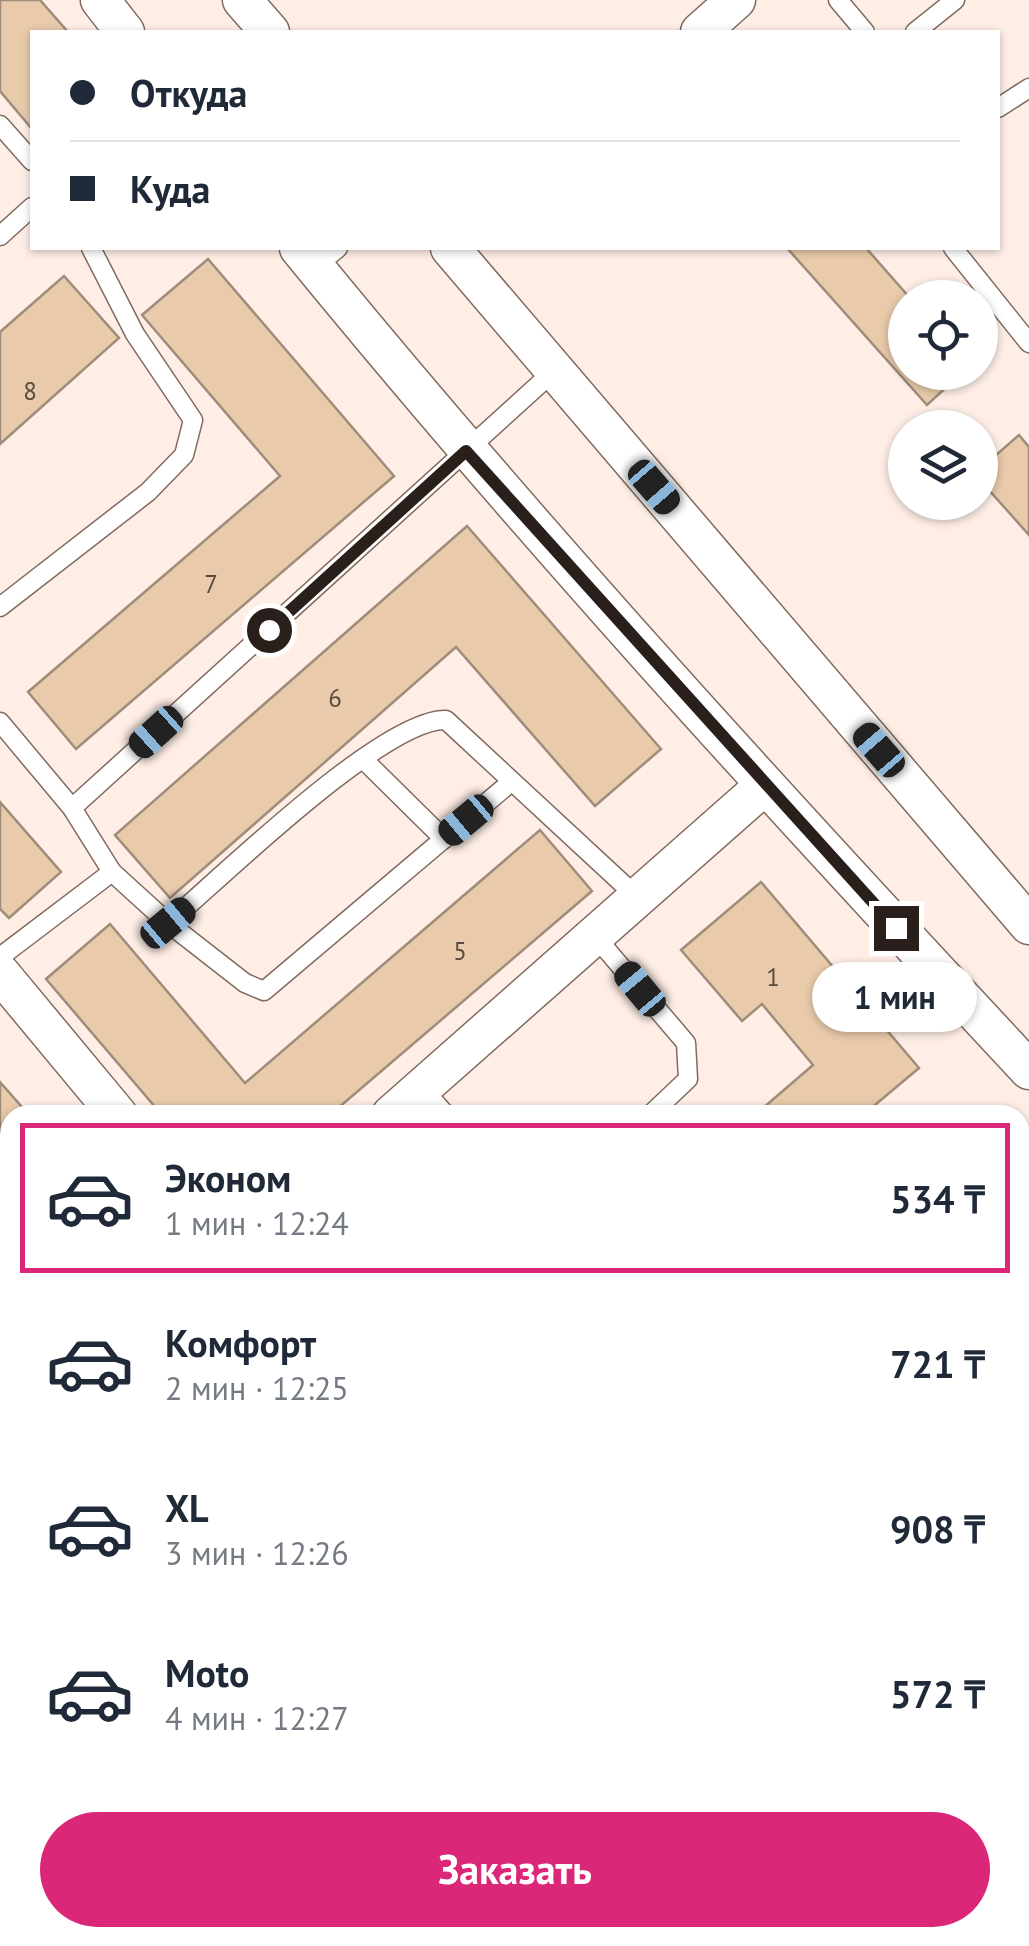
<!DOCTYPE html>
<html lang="ru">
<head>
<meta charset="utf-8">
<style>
	body { margin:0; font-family:"PT Sans",sans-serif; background:#f2f2f3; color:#1f2937; height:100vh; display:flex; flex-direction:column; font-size:38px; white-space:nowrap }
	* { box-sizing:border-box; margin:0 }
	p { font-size:32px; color:#747a83 }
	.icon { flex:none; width:55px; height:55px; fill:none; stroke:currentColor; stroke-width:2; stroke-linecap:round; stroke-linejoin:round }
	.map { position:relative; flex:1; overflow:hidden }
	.drawer { position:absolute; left:0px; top:1105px; width:1030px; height:842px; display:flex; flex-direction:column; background:#fff; border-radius:30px 30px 0 0; box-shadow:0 2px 8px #0004 }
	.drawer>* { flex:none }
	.hud { position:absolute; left:30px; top:30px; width:970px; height:220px; border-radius:0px; box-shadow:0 2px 8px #0004; display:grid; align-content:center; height:220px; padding:0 40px; background:#fff }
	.fabs { position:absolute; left:888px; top:280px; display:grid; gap:20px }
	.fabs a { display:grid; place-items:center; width:110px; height:110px; border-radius:50%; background:#fff; box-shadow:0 2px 8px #0004; font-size:50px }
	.end { position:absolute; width:45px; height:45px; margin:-22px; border:12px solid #291f1b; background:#fff; box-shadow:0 0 0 5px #fff }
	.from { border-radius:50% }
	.bubble { position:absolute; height:70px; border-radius:35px; background:#fff; box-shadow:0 2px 8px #0004; font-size:32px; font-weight:800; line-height:70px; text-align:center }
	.car { position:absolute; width:30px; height:60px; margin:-30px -15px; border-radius:12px; box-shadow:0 0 8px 2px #0007; background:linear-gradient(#222 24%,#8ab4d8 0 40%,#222 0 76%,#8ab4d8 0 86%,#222 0) }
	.hud b { display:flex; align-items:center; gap:35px; height:95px; font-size:38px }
	.hud b+b { border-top:2px solid #e0e1e3 }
	.hud i { width:25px; height:25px; background:#1f2937 }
	ul { padding:18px 0 0; list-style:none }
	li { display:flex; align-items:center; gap:30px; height:150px; margin:0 20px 15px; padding:0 20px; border:5px solid transparent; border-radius:0px }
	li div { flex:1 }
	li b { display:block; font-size:38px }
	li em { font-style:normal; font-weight:800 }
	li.selected { border-color:#db2777 }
	li>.icon { width:90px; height:90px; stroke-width:1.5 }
	.button { display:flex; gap:20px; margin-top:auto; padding:20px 40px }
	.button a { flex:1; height:115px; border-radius:60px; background:#db2777; color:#fff; font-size:40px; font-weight:800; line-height:115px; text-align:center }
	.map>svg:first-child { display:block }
	.building { fill:#e9caaa; stroke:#9e8d7a; stroke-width:2.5 }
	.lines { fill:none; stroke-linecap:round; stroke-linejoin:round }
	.lane-casing { stroke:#816a5e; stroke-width:21 }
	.street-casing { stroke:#816a5e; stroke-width:41 }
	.lane { stroke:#fff; stroke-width:18 }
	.street { stroke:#fff; stroke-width:38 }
	.route { stroke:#291f1b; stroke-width:12 }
	.labels { text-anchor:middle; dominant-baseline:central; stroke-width:8; stroke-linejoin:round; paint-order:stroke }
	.number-label { font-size:25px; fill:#594a3f }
</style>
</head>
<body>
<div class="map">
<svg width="1029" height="1946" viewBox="0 0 1029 1946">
	<rect width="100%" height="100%" fill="#feeee6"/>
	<!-- building -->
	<g class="building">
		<polygon points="0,0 40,0 68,32 32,32 32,129 0,91"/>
		<polygon points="787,248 866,248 910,298 905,298 905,372 963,372 927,405"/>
		<polygon points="208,259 394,476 76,749 28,692 280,476 142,315"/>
		<polygon points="64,276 119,338 0,444 0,332"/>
		<polygon points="1019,435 1029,447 1029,535 980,480 980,469"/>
		<polygon points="467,526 661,749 595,806 456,647 170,898 115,835"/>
		<polygon points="0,802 61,872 9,918 0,909"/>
		<polygon points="540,830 592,891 330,1115 162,1115 46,979 110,924 245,1083"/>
		<polygon points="761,882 919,1068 863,1115 755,1115 813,1065 762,1004 742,1021 681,950"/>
		<polygon points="0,1082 29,1115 10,1115 10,1211 0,1200"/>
		<polygon points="10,1289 10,1401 0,1410 0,1298"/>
		<polygon points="1029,1623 1029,1743 1020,1750 1020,1630"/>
		<polygon points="10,1731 10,1855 0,1863 0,1739"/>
		<polygon points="645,1938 783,1938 786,1941 780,1946 635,1946"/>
		<polygon points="923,1938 945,1938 952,1946 913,1946"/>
	</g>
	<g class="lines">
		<!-- lane casing -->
		<g class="lane-casing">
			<g id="lane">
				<polyline points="838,0 865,32"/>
				<polyline points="915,32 955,0"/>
				<polyline points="998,108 1029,88"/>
				<polyline points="0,125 32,161"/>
				<polyline points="0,236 32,207"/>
				<polyline points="953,248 1029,343"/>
				<polyline points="315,267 338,248"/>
				<polyline points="0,607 148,492 184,455 193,420 135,334 91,248"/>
				<polyline points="0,722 72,808 112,872 168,923 245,983 264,991 511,782"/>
				<polyline points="363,759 444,839"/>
				<polyline points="72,808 555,370"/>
				<path d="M168,923C221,878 384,718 446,720L637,897"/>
				<polyline points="594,935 686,1043 688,1079 650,1115"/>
				<polyline points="0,957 112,872"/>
				<polyline points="422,1088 446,1115"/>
				<polyline points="1020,1516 1029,1508"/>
				<polyline points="0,1641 10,1636"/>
				<polyline points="1020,1772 1029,1766"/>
				<polyline points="0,1910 10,1902"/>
				<polyline points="999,1938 1007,1946"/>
				<polyline points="499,1946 510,1938"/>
				<polyline points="810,1946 820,1938"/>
			</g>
		</g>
		<!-- street casing -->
		<g class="street-casing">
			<g id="street">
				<polyline points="100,0 125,32"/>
				<polyline points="242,0 270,32"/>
				<polyline points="700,32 736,0"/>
				<path d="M299,248C531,532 779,802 1029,1070"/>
				<polyline points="450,248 1029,925"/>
				<polyline points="0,973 118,1115"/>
				<polyline points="391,1115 764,786"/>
				<polyline points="1020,1287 1029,1280"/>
				<polyline points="0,1450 10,1442"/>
				<polyline points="251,1946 261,1938"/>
			</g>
		</g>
		<!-- lane -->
		<use href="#lane" class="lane"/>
		<!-- street -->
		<use href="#street" class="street"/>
	</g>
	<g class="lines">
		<!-- route -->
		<polyline class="route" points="269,630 466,451 896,928"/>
	</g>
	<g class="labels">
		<!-- number labels -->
		<g class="number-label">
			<text x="30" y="391">8</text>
			<text x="211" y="584">7</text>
			<text x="335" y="698">6</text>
			<text x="460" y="951">5</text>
			<text x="773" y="977">1</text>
		</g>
	</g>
</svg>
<div class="fabs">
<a><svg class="icon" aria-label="locate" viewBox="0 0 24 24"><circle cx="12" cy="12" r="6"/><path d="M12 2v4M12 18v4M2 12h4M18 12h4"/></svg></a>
<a><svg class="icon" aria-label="layers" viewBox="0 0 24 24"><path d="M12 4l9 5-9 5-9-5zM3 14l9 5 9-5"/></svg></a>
</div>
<i class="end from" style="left:269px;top:630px"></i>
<i class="end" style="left:896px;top:928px"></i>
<div class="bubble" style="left:812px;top:962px;width:165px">1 мин</div>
<i class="car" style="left:654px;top:487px;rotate:139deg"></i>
<i class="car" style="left:156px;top:732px;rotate:228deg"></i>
<i class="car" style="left:879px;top:750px;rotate:319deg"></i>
<i class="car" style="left:466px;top:820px;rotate:230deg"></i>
<i class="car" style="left:168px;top:923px;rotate:50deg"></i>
<i class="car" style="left:640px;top:989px;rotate:320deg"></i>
<div class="hud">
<b><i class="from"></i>Откуда</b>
<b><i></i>Куда</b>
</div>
<section class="drawer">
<ul>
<li class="selected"><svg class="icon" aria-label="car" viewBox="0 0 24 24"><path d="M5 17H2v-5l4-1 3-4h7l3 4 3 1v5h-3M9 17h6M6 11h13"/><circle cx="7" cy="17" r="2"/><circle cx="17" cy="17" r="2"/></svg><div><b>Эконом</b><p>1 мин · 12:24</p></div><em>534 ₸</em></li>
<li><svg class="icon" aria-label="car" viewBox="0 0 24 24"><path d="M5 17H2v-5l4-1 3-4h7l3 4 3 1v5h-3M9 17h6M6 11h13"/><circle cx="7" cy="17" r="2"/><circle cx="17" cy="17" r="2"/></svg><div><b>Комфорт</b><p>2 мин · 12:25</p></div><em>721 ₸</em></li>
<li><svg class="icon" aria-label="car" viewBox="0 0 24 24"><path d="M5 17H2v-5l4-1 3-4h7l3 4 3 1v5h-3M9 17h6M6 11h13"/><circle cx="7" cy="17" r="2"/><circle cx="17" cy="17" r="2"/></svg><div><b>XL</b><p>3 мин · 12:26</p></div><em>908 ₸</em></li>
<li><svg class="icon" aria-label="car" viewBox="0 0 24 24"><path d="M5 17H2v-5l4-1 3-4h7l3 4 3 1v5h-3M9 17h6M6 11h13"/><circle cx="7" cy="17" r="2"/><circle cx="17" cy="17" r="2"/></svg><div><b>Moto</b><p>4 мин · 12:27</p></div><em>572 ₸</em></li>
</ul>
<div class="button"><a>Заказать</a></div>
</section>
</div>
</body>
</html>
